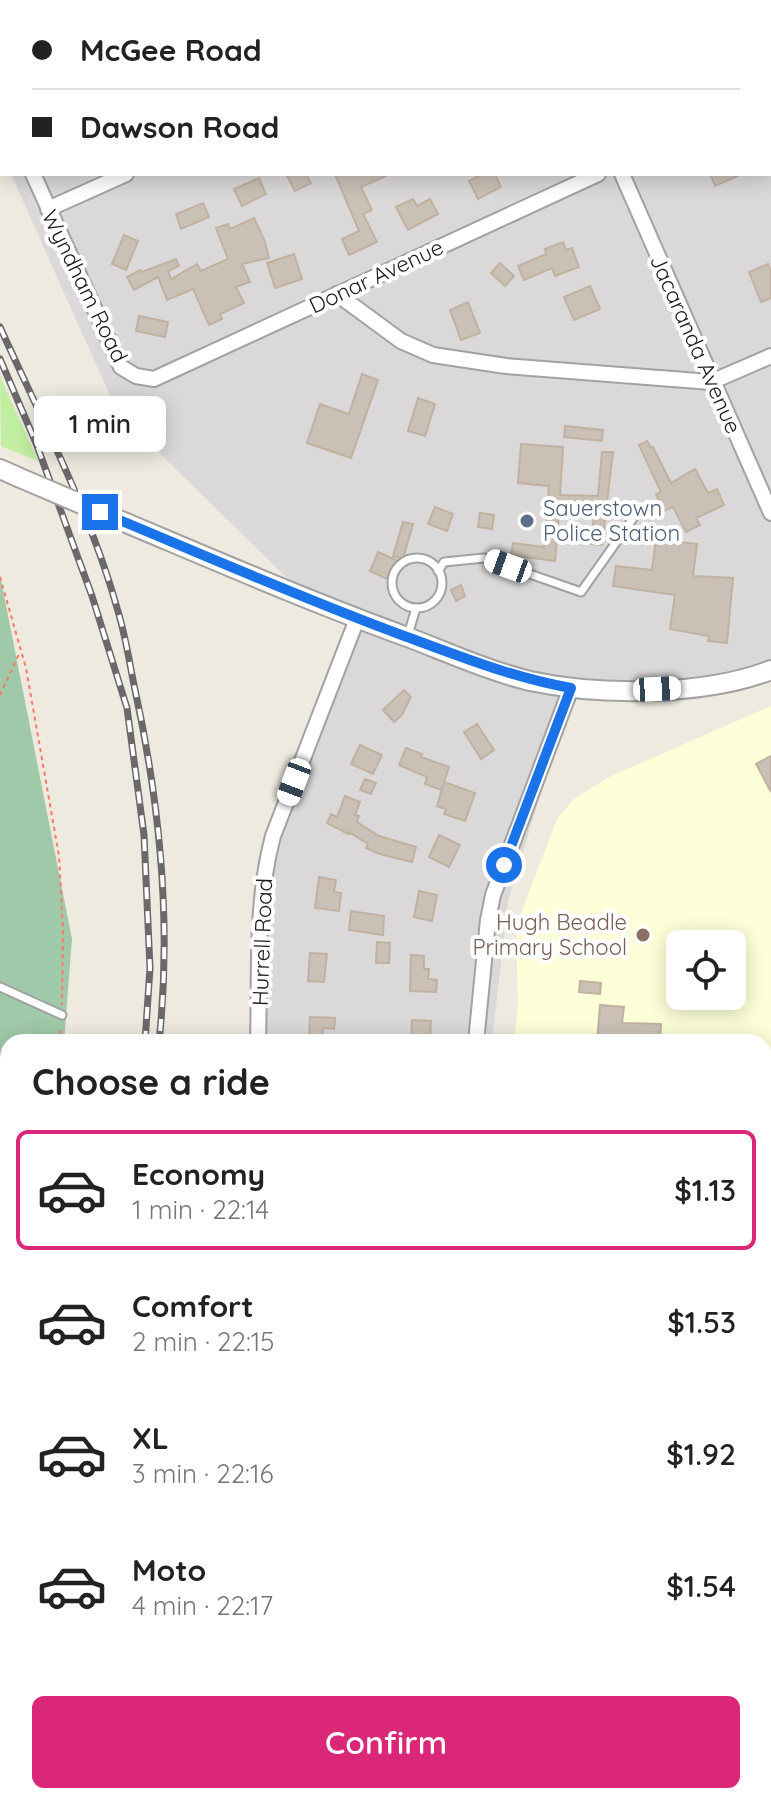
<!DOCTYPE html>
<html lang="en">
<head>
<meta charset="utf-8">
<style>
	body { margin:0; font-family:Quicksand,sans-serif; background:#f2f2f2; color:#222; height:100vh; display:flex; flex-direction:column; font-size:30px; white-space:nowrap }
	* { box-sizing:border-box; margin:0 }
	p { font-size:26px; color:#767676 }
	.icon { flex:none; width:44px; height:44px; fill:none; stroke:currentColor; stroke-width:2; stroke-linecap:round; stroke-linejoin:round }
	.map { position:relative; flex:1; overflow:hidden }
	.details { position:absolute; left:0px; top:1034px; width:772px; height:770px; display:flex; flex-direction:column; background:#fff; border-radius:24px 24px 0 0; box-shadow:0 4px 20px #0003 }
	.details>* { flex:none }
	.hud { position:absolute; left:0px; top:0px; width:772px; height:176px; box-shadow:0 4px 20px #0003; display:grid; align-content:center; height:176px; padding:0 32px; background:#fff }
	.tools { position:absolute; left:666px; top:930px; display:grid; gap:16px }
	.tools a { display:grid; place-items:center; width:80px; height:80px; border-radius:12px; background:#fff; box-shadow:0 4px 20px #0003; font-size:40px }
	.end { position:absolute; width:36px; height:36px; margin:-18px; border:10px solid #1a73e8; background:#fff; box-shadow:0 0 0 4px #fff }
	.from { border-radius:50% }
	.bubble { position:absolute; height:56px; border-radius:12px; background:#fff; box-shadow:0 4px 20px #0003; font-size:26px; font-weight:600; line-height:56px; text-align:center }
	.car { position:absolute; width:24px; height:48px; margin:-24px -12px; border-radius:10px; box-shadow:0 0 6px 2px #0007; background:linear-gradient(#fff 24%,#345 0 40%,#fff 0 76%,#345 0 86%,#fff 0) }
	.hud b { display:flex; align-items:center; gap:28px; height:76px; font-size:30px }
	.hud b+b { border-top:2px solid #e0e0e0 }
	.hud i { width:20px; height:20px; background:#222 }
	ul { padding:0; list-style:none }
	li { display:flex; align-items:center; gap:24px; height:120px; margin:0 16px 12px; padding:0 16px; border:4px solid transparent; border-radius:12px }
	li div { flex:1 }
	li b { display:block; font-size:30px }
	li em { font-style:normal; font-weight:600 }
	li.selected { border-color:#db2777 }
	li>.icon { width:72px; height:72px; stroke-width:1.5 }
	h2 { padding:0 32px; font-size:36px; line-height:96px }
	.button { display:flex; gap:16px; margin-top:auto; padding:16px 32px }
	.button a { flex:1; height:92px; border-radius:12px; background:#db2777; color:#fff; font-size:32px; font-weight:600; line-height:92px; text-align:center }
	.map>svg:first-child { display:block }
	.residential { fill:#dad8d8 }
	.education { fill:#fdffd8; fill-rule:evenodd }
	.grass { fill:#c1eea0 }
	.cemetery { fill:#9fc9a8 }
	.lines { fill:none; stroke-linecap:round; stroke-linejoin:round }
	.stream { stroke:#9ccce0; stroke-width:4 }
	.building { fill:#cac0b6; stroke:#c1b1a1; stroke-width:2 }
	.service-casing { stroke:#a2a2a2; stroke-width:11 }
	.minor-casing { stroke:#a2a2a2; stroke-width:18 }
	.tertiary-casing { stroke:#a2a2a2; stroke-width:22 }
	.path { stroke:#ff7a60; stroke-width:2; stroke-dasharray:4 4; stroke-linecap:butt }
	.service { stroke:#fff; stroke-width:7 }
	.minor { stroke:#fff; stroke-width:14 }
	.tertiary { stroke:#fff; stroke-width:18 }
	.rail-casing { stroke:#696969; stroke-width:7 }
	.rail { stroke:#fff; stroke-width:4; stroke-dasharray:12; stroke-linecap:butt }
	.tertiary-bridge-casing { stroke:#a2a2a2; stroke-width:22; stroke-linecap:butt }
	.tertiary-bridge { stroke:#fff; stroke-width:18 }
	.route { stroke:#1a73e8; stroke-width:10 }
	.service-dot { fill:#5c6f8a; stroke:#fff; stroke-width:3 }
	.education-dot { fill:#8d6e63; stroke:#fff; stroke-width:3 }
	.labels { text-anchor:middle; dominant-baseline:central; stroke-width:8; stroke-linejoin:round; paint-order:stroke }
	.street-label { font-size:22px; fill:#1b1b1b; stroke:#fff }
	.service-label { font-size:22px; fill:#4e5e75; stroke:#fff; text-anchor:start }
	.education-label { font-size:22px; fill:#785e54; stroke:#fff; text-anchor:end }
</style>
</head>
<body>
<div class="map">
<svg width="771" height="1803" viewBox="0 0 771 1803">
	<rect width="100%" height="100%" fill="#eeeae0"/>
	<!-- residential -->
	<g class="residential">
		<polygon points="0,0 771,0 771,666 701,683 574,684 508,901 492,1042 263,1042 265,893 277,838 361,617 299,590 117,411 11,174 770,174 770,2 2,2 2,153"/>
		<polygon points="0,1185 8,1188 8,1279 0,1300"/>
		<polygon points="60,1796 167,1796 156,1803 61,1803"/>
	</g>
	<!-- education -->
	<path class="education" d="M771,706V1152L764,1154V1042H514L518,1005L516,926L557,819L574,799L611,776ZM680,944H732V996H680Z"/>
	<!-- grass -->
	<polygon class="grass" points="0,376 38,461 1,446"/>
	<!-- cemetery -->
	<polygon class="cemetery" points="0,575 72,939 64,1042 8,1042 8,1186 0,1182"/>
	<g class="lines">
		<!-- stream -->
		<g class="stream">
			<polyline points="764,1778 771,1774"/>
			<polyline points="720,1803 732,1796"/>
		</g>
	</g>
	<!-- building -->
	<g class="building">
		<polygon points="286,174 306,174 311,183 295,191"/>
		<polygon points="335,174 390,174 361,187 372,210 363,214 377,242 349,255 342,239 359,231"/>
		<polygon points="483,174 495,174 501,187 478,199 469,181"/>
		<polygon points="710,174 742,174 715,186"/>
		<polygon points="259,178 266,194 242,206 234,189"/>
		<polygon points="413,199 417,206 430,199 438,214 408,230 396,207"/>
		<polygon points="203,203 209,217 181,229 176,214"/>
		<polygon points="254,218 265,242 269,258 242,264 250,282 236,287 244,303 220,314 222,319 209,325 193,289 167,300 158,277 134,290 127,277 140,270 142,272 176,259 179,266 168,271 171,279 197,264 201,271 228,259 216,228 228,224 230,229"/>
		<polygon points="124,235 138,241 126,270 112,264"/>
		<polygon points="563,242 566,250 572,248 579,267 555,276 552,268 524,280 518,266 546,254 545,249"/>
		<polygon points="294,254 302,279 275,288 267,263"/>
		<polygon points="500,263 514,276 505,286 491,273"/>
		<polygon points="768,264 771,272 771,298 761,302 749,272"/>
		<polygon points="590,286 600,309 574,320 564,297"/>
		<polygon points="468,302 480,333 461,340 450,310"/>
		<polygon points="139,316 168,322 165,337 136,331"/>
		<polygon points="362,374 378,380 351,458 307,443 320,404 349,414"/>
		<polygon points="418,398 435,404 425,436 408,431"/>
		<polygon points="565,426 603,430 602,441 564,437"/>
		<polygon points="647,441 651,448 653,447 671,483 695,469 708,493 717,489 724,505 696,518 700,525 686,532 673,507 663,511 656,494 661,492 639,445"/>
		<polygon points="521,444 563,447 560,495 598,496 602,452 613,452 602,545 591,544 594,516 559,515 555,561 511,555 513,543 544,547 549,486 518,483"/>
		<polygon points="435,507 453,514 447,531 428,524"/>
		<polygon points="480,513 494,515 492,529 478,527"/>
		<polygon points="403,522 413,524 403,559 393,556"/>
		<polygon points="656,539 697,544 693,576 733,578 727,643 708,641 709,636 670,629 675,595 613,586 616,566 652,570"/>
		<polygon points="378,552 396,560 387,579 370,571"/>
		<polygon points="461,585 465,596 456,601 451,590"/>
		<polygon points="404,690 411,697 402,715 394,722 383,710"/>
		<polygon points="477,724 494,750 481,759 464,732"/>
		<polygon points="360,745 382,755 373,774 351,764"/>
		<polygon points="406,748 422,754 421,757 449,767 444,782 475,793 465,821 444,814 446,809 437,806 444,782 441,790 425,784 427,777 399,765"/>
		<polygon points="771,756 771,792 756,764"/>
		<polygon points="365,779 376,783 371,794 360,790"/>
		<polygon points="345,796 360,802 355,815 359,816 357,822 379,836 416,847 412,862 380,854 366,848 368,844 352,834 348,832 348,834 327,823 331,814 337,817"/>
		<polygon points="439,835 460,845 449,867 429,857"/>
		<polygon points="319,877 336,880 334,892 341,893 339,911 315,908"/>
		<polygon points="419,891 437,895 432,921 414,917"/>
		<polygon points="351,911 384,916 383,935 349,930"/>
		<polygon points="377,942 390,943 389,963 376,963"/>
		<polygon points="310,953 327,954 324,982 308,981"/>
		<polygon points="411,955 424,956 424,969 429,969 428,979 437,980 436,992 410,991"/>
		<polygon points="580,981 601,983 600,994 579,992"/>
		<polygon points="600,1005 624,1007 622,1023 661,1024 660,1042 597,1042"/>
		<polygon points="310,1017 335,1018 334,1029 323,1028 322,1042 309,1042"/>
		<polygon points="412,1020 431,1021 430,1042 411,1042"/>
	</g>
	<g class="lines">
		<!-- service casing -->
		<g class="service-casing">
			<g id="service">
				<circle cx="417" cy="583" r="25"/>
				<polyline points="438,571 444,562 484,558 581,592 634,517"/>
				<polyline points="408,635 416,608"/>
				<polyline points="0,987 62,1015"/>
			</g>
		</g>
		<!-- minor casing -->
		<g class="minor-casing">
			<g id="minor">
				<polyline points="537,0 538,2"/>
				<polyline points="25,2 30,0"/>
				<polyline points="516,2 520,0"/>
				<polyline points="0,13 2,12"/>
				<polyline points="0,97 2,102"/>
				<polyline points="33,174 121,367 136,376 154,379 598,174"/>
				<polyline points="622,174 771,513"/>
				<polyline points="48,209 126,174"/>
				<polyline points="337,294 401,341 433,355 506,366 711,382 771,356"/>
				<path d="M258,1042C260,973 255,903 273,836L357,619"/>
				<polyline points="476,1042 488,920 493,895 571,688"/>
				<polyline points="0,1198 8,1205"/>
				<polyline points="0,1292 8,1266"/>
				<polyline points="764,1462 771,1459"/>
				<polyline points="166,1803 176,1796"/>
			</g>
		</g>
		<!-- tertiary casing -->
		<g class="tertiary-casing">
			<g id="tertiary">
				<polyline points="0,469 18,477"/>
				<path d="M100,512C203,555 305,600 410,638C449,653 489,671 530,681C601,696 704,696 771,670"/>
			</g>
		</g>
		<!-- path -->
		<g class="path">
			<polyline points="0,577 26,668 59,856 63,930 62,1005"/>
			<polyline points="0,695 20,652"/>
			<polyline points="59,1042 60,1027"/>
			<polyline points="340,1796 343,1803"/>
		</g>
		<!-- service -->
		<use href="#service" class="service"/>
		<!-- minor -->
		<use href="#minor" class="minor"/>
		<!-- tertiary -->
		<use href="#tertiary" class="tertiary"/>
		<!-- rail casing -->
		<g class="rail-casing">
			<g id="rail">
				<path d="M0,327C40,416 91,514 117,608C125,633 129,660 134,685C160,803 172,922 159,1042"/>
				<polyline points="0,359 36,443 92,596 127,708 144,835 150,968 145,1042"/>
				<polyline points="0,1549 8,1528"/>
				<polyline points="0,1587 8,1567"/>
			</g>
		</g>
		<!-- rail -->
		<use href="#rail" class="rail"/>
		<!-- tertiary-bridge casing -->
		<g class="tertiary-bridge-casing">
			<polyline id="tertiary-bridge" points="18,477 100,512"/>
		</g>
		<!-- tertiary-bridge -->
		<use href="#tertiary-bridge" class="tertiary-bridge"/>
	</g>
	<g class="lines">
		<!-- route -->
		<path class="route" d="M100,512C202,554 303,599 407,637C462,657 514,678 571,688L504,865"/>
	</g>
	<!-- markers -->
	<circle class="service-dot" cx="527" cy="521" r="8"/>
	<circle class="education-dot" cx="643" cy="935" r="8"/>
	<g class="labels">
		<!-- street labels -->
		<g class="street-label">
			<text transform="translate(376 276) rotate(-25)">Donar Avenue</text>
			<text transform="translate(85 286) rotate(64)">Wyndham Road</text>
			<text transform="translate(696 344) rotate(66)">Jacaranda Avenue</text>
			<text transform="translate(262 942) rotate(-88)">Hurrell Road</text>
		</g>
		<!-- service labels -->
		<g class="service-label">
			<text x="543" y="508">Sauerstown<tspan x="543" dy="25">Police Station</tspan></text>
		</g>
		<!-- education labels -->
		<g class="education-label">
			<text x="627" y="922">Hugh Beadle<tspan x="627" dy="25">Primary School</tspan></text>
		</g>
	</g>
</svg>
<div class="tools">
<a><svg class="icon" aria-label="locate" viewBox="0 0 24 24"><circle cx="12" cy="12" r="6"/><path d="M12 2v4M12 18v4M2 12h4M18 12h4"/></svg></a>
</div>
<i class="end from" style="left:504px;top:865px"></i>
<i class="end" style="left:100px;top:512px"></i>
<div class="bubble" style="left:34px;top:396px;width:132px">1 min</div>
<i class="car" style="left:508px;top:566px;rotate:290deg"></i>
<i class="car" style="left:657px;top:689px;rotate:87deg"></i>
<i class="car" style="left:294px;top:782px;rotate:201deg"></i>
<div class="hud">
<b><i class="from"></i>McGee Road</b>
<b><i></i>Dawson Road</b>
</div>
<section class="details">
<h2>Choose a ride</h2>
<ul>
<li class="selected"><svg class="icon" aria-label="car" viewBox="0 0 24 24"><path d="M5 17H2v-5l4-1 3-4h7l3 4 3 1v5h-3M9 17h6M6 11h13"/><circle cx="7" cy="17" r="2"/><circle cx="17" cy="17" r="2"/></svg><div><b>Economy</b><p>1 min · 22:14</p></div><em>$1.13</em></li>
<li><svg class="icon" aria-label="car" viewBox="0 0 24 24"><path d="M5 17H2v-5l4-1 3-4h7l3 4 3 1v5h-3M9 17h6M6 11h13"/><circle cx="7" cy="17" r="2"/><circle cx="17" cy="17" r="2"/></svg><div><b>Comfort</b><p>2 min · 22:15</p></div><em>$1.53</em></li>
<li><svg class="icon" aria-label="car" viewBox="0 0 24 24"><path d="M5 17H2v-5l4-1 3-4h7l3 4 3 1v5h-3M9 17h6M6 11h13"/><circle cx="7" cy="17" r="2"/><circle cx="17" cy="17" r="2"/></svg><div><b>XL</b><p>3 min · 22:16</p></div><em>$1.92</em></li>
<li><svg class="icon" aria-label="car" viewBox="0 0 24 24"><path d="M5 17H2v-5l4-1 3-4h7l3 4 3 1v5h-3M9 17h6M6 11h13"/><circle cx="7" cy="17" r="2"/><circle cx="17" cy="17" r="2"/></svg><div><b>Moto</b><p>4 min · 22:17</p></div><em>$1.54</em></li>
</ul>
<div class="button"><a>Confirm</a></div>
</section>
</div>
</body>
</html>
